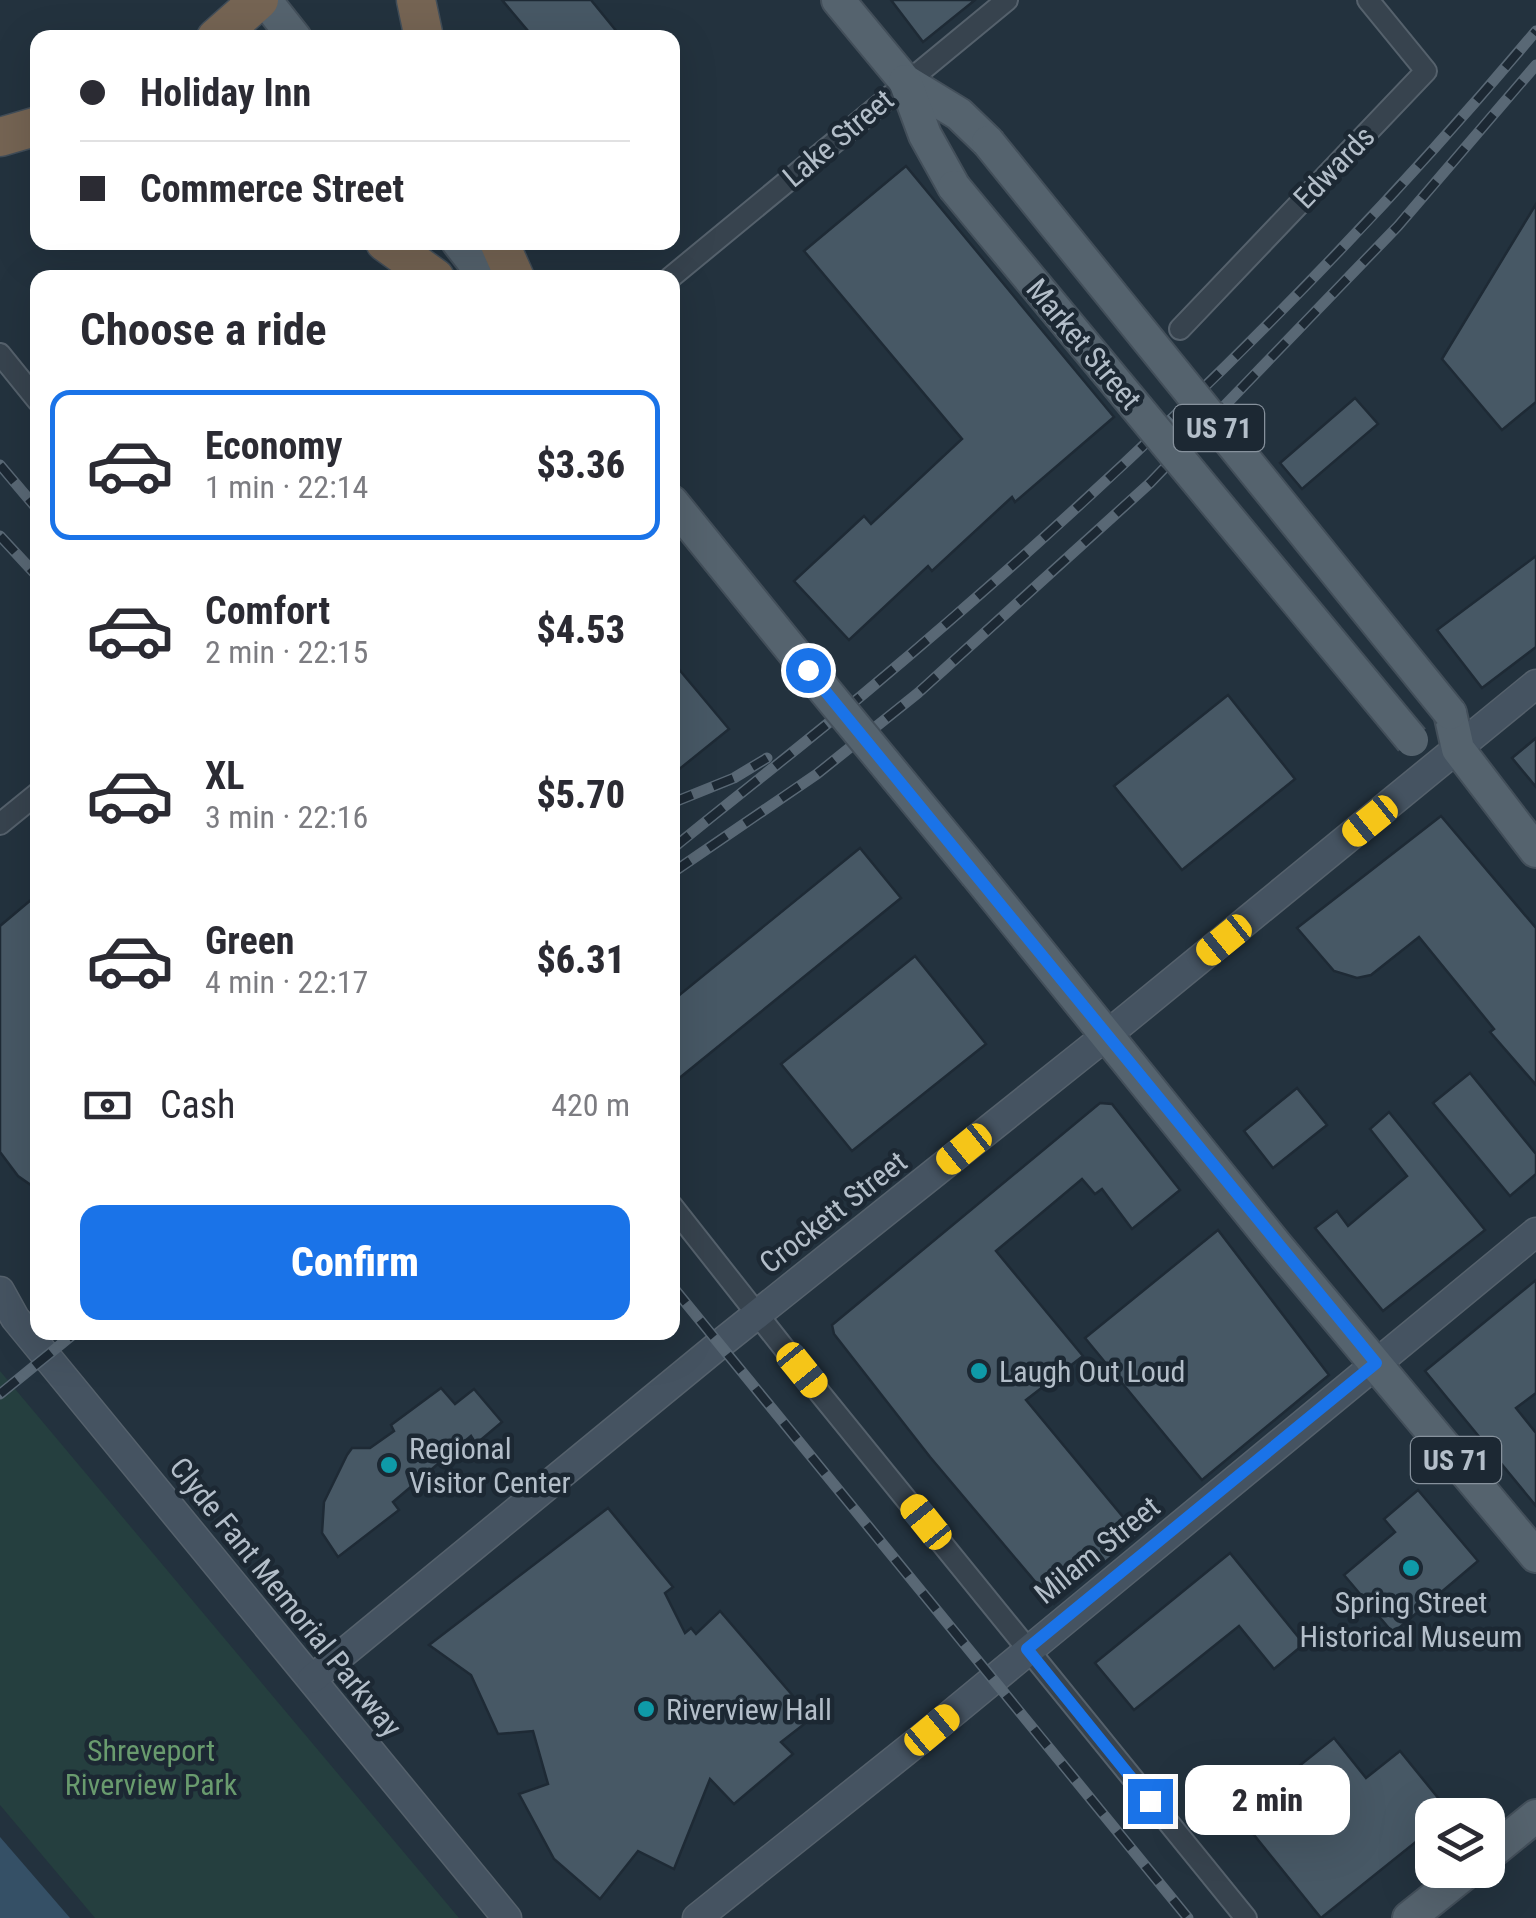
<!DOCTYPE html>
<html lang="en">
<head>
<meta charset="utf-8">
<style>
	body { margin:0; font-family:"Roboto Condensed",sans-serif; background:#f7f7f7; color:#2b2b33; height:100vh; display:flex; flex-direction:column; font-size:38px; white-space:nowrap }
	* { box-sizing:border-box; margin:0 }
	p { font-size:32px; color:#7c7c81 }
	.icon { flex:none; width:55px; height:55px; fill:none; stroke:currentColor; stroke-width:2; stroke-linecap:round; stroke-linejoin:round }
	.map { position:relative; flex:1; overflow:hidden }
	.details { position:absolute; left:30px; top:270px; width:650px; height:1070px; display:flex; flex-direction:column; background:#fff; border-radius:20px; box-shadow:0 10px 40px #0002 }
	.details>* { flex:none }
	.banner { position:absolute; left:30px; top:30px; width:650px; height:220px; border-radius:20px; box-shadow:0 10px 40px #0002; display:grid; align-content:center; height:220px; padding:0 50px; background:#fff }
	.fabs { position:absolute; left:1415px; top:1798px; display:grid; gap:20px }
	.fabs a { display:grid; place-items:center; width:90px; height:90px; border-radius:20px; background:#fff; box-shadow:0 10px 40px #0002; font-size:50px }
	.end { position:absolute; width:45px; height:45px; margin:-22px; border:12px solid #1a73e8; background:#fff; box-shadow:0 0 0 5px #fff }
	.from { border-radius:50% }
	.bubble { position:absolute; height:70px; border-radius:20px; background:#fff; box-shadow:0 10px 40px #0002; font-size:32px; font-weight:800; line-height:70px; text-align:center }
	.car { position:absolute; width:30px; height:60px; margin:-30px -15px; border-radius:12px; box-shadow:0 0 8px 2px #0007; background:linear-gradient(#f5c518 24%,#345 0 40%,#f5c518 0 76%,#345 0 86%,#f5c518 0) }
	.banner b { display:flex; align-items:center; gap:35px; height:95px; font-size:38px }
	.banner b+b { border-top:2px solid #e1e1e2 }
	.banner i { width:25px; height:25px; background:#2b2b33 }
	ul { padding:0; list-style:none }
	li { display:flex; align-items:center; gap:30px; height:150px; margin:0 20px 15px; padding:0 30px; border:5px solid transparent; border-radius:20px }
	li div { flex:1 }
	li b { display:block; font-size:38px }
	li em { font-style:normal; font-weight:800 }
	li.active { border-color:#1a73e8 }
	li>.icon { width:90px; height:90px; stroke-width:1.5 }
	h2 { padding:0 50px; font-size:45px; line-height:120px }
	.pay { display:flex; align-items:center; gap:25px; height:110px; padding:0 50px; font-size:38px }
	.pay p { margin-inline-start:auto }
	.button { display:flex; gap:20px; margin-top:auto; padding:20px 50px }
	.button a { flex:1; height:115px; border-radius:20px; background:#1a73e8; color:#fff; font-size:40px; font-weight:800; line-height:115px; text-align:center }
	.map>svg:first-child { display:block }
	.green { fill:#253f3f }
	.water { fill:#355066 }
	.building { fill:#475865; stroke:#1e2a35; stroke-width:2.5 }
	.lines { fill:none; stroke-linecap:round; stroke-linejoin:round }
	.street-casing { stroke:#55616c; stroke-width:24 }
	.secondary-casing { stroke:#55616c; stroke-width:31 }
	.primary-casing { stroke:#434f5a; stroke-width:36 }
	.highway-casing { stroke:#424e59; stroke-width:41 }
	.street { stroke:#37434e; stroke-width:20 }
	.secondary { stroke:#455361; stroke-width:28 }
	.primary { stroke:#55636e; stroke-width:32 }
	.highway { stroke:#756453; stroke-width:38 }
	.rail-casing { stroke:#596875; stroke-width:11 }
	.rail { stroke:#1c2833; stroke-width:8; stroke-dasharray:22; stroke-linecap:butt }
	.primary-bridge-casing { stroke:#434f5a; stroke-width:36; stroke-linecap:butt }
	.primary-bridge { stroke:#55636e; stroke-width:32 }
	.route { stroke:#1a73e8; stroke-width:12 }
	.culture-dot { fill:#0f9aa8; stroke:#1c2833; stroke-width:4 }
	.labels { text-anchor:middle; dominant-baseline:central; stroke-width:9; stroke-linejoin:round; paint-order:stroke }
	.shield { fill:#1c2833; stroke:#86919c; stroke-width:2.5 }
	.shield-label { font-size:28px; font-weight:bold; fill:#b3bec9 }
	.street-label { font-size:30px; fill:#b3bec9; stroke:#1c2833 }
	.poi-label { font-size:30px; fill:#b3bec9; stroke:#1c2833; text-anchor:start }
	.park-label { font-size:30px; fill:#699b6e; stroke:#1c2833 }
</style>
</head>
<body>
<div class="map">
<svg width="1536" height="1918" viewBox="0 0 1536 1918">
	<rect width="100%" height="100%" fill="#23323e"/>
	<!-- green -->
	<polygon class="green" points="0,1371 459,1918 95,1918 0,1805"/>
	<!-- water -->
	<polygon class="water" points="0,1837 70,1918 0,1918"/>
	<!-- building -->
	<g class="building">
		<polygon points="502,0 591,0 622,38 534,38"/>
		<polygon points="891,0 975,0 923,42"/>
		<polygon points="906,166 1114,417 1015,502 1012,497 932,571 928,566 849,640 794,581 864,516 871,524 962,439 804,251"/>
		<polygon points="1536,204 1536,402 1502,430 1442,359"/>
		<polygon points="1355,398 1378,424 1302,489 1280,463"/>
		<polygon points="1536,556 1536,647 1482,688 1437,630"/>
		<polygon points="672,661 729,729 672,775"/>
		<polygon points="1228,695 1295,779 1182,870 1114,786"/>
		<polygon points="1536,738 1536,787 1512,758"/>
		<polygon points="1441,816 1536,928 1536,1085 1490,1032 1494,1029 1419,937 1371,975 1357,978 1334,971 1297,928"/>
		<polygon points="860,848 901,898 672,1084 672,1001"/>
		<polygon points="38,894 38,1190 18,1176 0,1152 0,926"/>
		<polygon points="915,956 986,1044 852,1151 781,1064"/>
		<polygon points="1470,1073 1536,1154 1536,1174 1510,1196 1433,1103"/>
		<polygon points="1297,1088 1327,1125 1273,1168 1244,1131"/>
		<polygon points="1100,1103 1112,1104 1180,1190 1132,1229 1102,1189 1095,1194 1082,1179 996,1251 1083,1356 1026,1400 1138,1535 1054,1604 930,1457 834,1334 832,1325"/>
		<polygon points="1389,1112 1485,1230 1383,1311 1315,1228 1337,1211 1348,1226 1407,1176 1370,1129"/>
		<polygon points="1218,1230 1329,1375 1202,1480 1085,1338"/>
		<polygon points="1536,1280 1536,1393 1516,1408 1536,1433 1536,1506 1425,1371"/>
		<polygon points="441,1388 455,1404 474,1389 502,1422 476,1444 471,1436 393,1502 399,1510 338,1557 322,1533 324,1502 347,1455 352,1448 370,1448 394,1431 391,1425"/>
		<polygon points="1418,1490 1478,1561 1393,1633 1344,1575 1395,1532 1384,1519"/>
		<polygon points="608,1508 673,1587 665,1593 685,1633 691,1628 696,1634 720,1611 812,1718 781,1742 793,1754 734,1804 710,1779 674,1869 638,1851 600,1899 554,1859 519,1794 548,1784 533,1731 498,1734 471,1675 429,1645"/>
		<polygon points="1230,1553 1304,1644 1274,1669 1239,1626 1134,1710 1095,1663"/>
		<polygon points="1334,1738 1366,1778 1400,1751 1452,1815 1432,1815 1432,1829 1321,1918 1238,1815"/>
	</g>
	<g class="lines">
		<!-- street casing -->
		<g class="street-casing">
			<g id="street">
				<polyline points="670,278 1007,0"/>
				<polyline points="1180,329 1426,71 1368,0"/>
				<polyline points="0,354 38,401"/>
				<polyline points="0,824 38,793"/>
				<polyline points="672,1206 802,1371 1246,1918"/>
			</g>
		</g>
		<!-- secondary casing -->
		<g class="secondary-casing">
			<g id="secondary">
				<polyline points="0,1291 15,1318 507,1918"/>
				<polyline points="312,1679 720,1344 1107,1035 1536,684"/>
				<polyline points="697,1918 932,1730 1536,1232"/>
			</g>
		</g>
		<!-- primary casing -->
		<g class="primary-casing">
			<g id="primary">
				<polyline points="265,0 295,38"/>
				<polyline points="838,0 905,81 959,114 988,142"/>
				<polyline points="905,81 925,135 954,187"/>
				<polyline points="458,242 486,278"/>
				<polyline points="672,502 808,670"/>
				<polyline points="1450,713 1458,749 1536,851"/>
				<polyline points="977,875 1276,1245 1536,1556"/>
				<polyline points="1488,1855 1536,1816"/>
				<polyline points="1409,1918 1469,1870"/>
			</g>
		</g>
		<!-- highway casing -->
		<g class="highway-casing">
			<g id="highway">
				<polyline points="416,0 424,38"/>
				<polyline points="216,38 259,0"/>
				<polyline points="0,137 38,126"/>
				<polyline points="385,242 435,278"/>
				<polyline points="499,242 515,278"/>
			</g>
		</g>
		<!-- street -->
		<use href="#street" class="street"/>
		<!-- secondary -->
		<use href="#secondary" class="secondary"/>
		<!-- primary -->
		<use href="#primary" class="primary"/>
		<!-- highway -->
		<use href="#highway" class="highway"/>
		<!-- rail casing -->
		<g class="rail-casing">
			<g id="rail">
				<polyline points="0,465 38,510"/>
				<polyline points="0,536 38,577"/>
				<polyline points="672,803 734,778 767,758"/>
				<path d="M672,849C739,794 807,742 873,686C1111,486 1336,270 1536,31"/>
				<polyline points="672,873 817,774 918,693 1150,483 1398,226 1536,65"/>
				<polyline points="672,1286 1188,1918"/>
				<polyline points="0,1394 76,1332"/>
			</g>
		</g>
		<!-- rail -->
		<use href="#rail" class="rail"/>
		<!-- primary-bridge casing -->
		<g class="primary-bridge-casing">
			<g id="primary-bridge">
				<polyline points="988,142 1450,713"/>
				<polyline points="954,187 1412,740"/>
				<polyline points="808,670 977,875"/>
			</g>
		</g>
		<!-- primary-bridge -->
		<use href="#primary-bridge" class="primary-bridge"/>
	</g>
	<g class="lines">
		<!-- route -->
		<polyline class="route" points="808,670 1376,1363 1027,1649 1150,1801"/>
	</g>
	<!-- markers -->
	<g class="culture-dot">
		<circle cx="979" cy="1371" r="10"/>
		<circle cx="389" cy="1465" r="10"/>
		<circle cx="1411" cy="1568" r="10"/>
		<circle cx="646" cy="1709" r="10"/>
	</g>
	<g class="labels">
		<!-- shield labels -->
		<g class="shield">
			<rect x="1174" y="405" width="90" height="46" rx="8"/>
			<rect x="1411" y="1437" width="90" height="46" rx="8"/>
		</g>
		<g class="shield-label">
			<text x="1219" y="428">US 71</text>
			<text x="1456" y="1460">US 71</text>
		</g>
		<!-- street labels -->
		<g class="street-label">
			<text transform="translate(838 138) rotate(-40)">Lake Street</text>
			<text transform="translate(1334 167) rotate(-46)">Edwards</text>
			<text transform="translate(1084 344) rotate(50)">Market Street</text>
			<text transform="translate(833 1212) rotate(-38)">Crockett Street</text>
			<text transform="translate(1097 1550) rotate(-39)">Milam Street</text>
			<text transform="translate(286 1597) rotate(51)">Clyde Fant Memorial Parkway</text>
		</g>
		<!-- poi labels -->
		<g class="poi-label">
			<text x="999" y="1371">Laugh Out Loud</text>
			<text x="409" y="1448">Regional<tspan x="409" dy="34">Visitor Center</tspan></text>
			<text x="1411" y="1602" text-anchor="middle">Spring Street<tspan x="1411" dy="34">Historical Museum</tspan></text>
			<text x="666" y="1709">Riverview Hall</text>
		</g>
		<!-- park labels -->
		<g class="park-label">
			<text x="151" y="1750">Shreveport<tspan x="151" dy="34">Riverview Park</tspan></text>
		</g>
	</g>
</svg>
<div class="fabs">
<a><svg class="icon" aria-label="layers" viewBox="0 0 24 24"><path d="M12 4l9 5-9 5-9-5zM3 14l9 5 9-5"/></svg></a>
</div>
<i class="end from" style="left:808px;top:670px"></i>
<i class="end" style="left:1150px;top:1801px"></i>
<div class="bubble" style="left:1185px;top:1765px;width:165px">2 min</div>
<i class="car" style="left:1370px;top:821px;rotate:231deg"></i>
<i class="car" style="left:1224px;top:940px;rotate:231deg"></i>
<i class="car" style="left:964px;top:1149px;rotate:231deg"></i>
<i class="car" style="left:802px;top:1370px;rotate:141deg"></i>
<i class="car" style="left:926px;top:1522px;rotate:321deg"></i>
<i class="car" style="left:932px;top:1730px;rotate:50deg"></i>
<div class="banner">
<b><i class="from"></i>Holiday Inn</b>
<b><i></i>Commerce Street</b>
</div>
<section class="details">
<h2>Choose a ride</h2>
<ul>
<li class="active"><svg class="icon" aria-label="car" viewBox="0 0 24 24"><path d="M5 17H2v-5l4-1 3-4h7l3 4 3 1v5h-3M9 17h6M6 11h13"/><circle cx="7" cy="17" r="2"/><circle cx="17" cy="17" r="2"/></svg><div><b>Economy</b><p>1 min · 22:14</p></div><em>$3.36</em></li>
<li><svg class="icon" aria-label="car" viewBox="0 0 24 24"><path d="M5 17H2v-5l4-1 3-4h7l3 4 3 1v5h-3M9 17h6M6 11h13"/><circle cx="7" cy="17" r="2"/><circle cx="17" cy="17" r="2"/></svg><div><b>Comfort</b><p>2 min · 22:15</p></div><em>$4.53</em></li>
<li><svg class="icon" aria-label="car" viewBox="0 0 24 24"><path d="M5 17H2v-5l4-1 3-4h7l3 4 3 1v5h-3M9 17h6M6 11h13"/><circle cx="7" cy="17" r="2"/><circle cx="17" cy="17" r="2"/></svg><div><b>XL</b><p>3 min · 22:16</p></div><em>$5.70</em></li>
<li><svg class="icon" aria-label="car" viewBox="0 0 24 24"><path d="M5 17H2v-5l4-1 3-4h7l3 4 3 1v5h-3M9 17h6M6 11h13"/><circle cx="7" cy="17" r="2"/><circle cx="17" cy="17" r="2"/></svg><div><b>Green</b><p>4 min · 22:17</p></div><em>$6.31</em></li>
</ul>
<div class="pay"><svg class="icon" aria-label="cash" viewBox="0 0 24 24"><path d="M3 7h18v10H3z"/><circle cx="12" cy="12" r="2"/></svg>Cash<p>420 m</p></div>
<div class="button"><a>Confirm</a></div>
</section>
</div>
</body>
</html>
